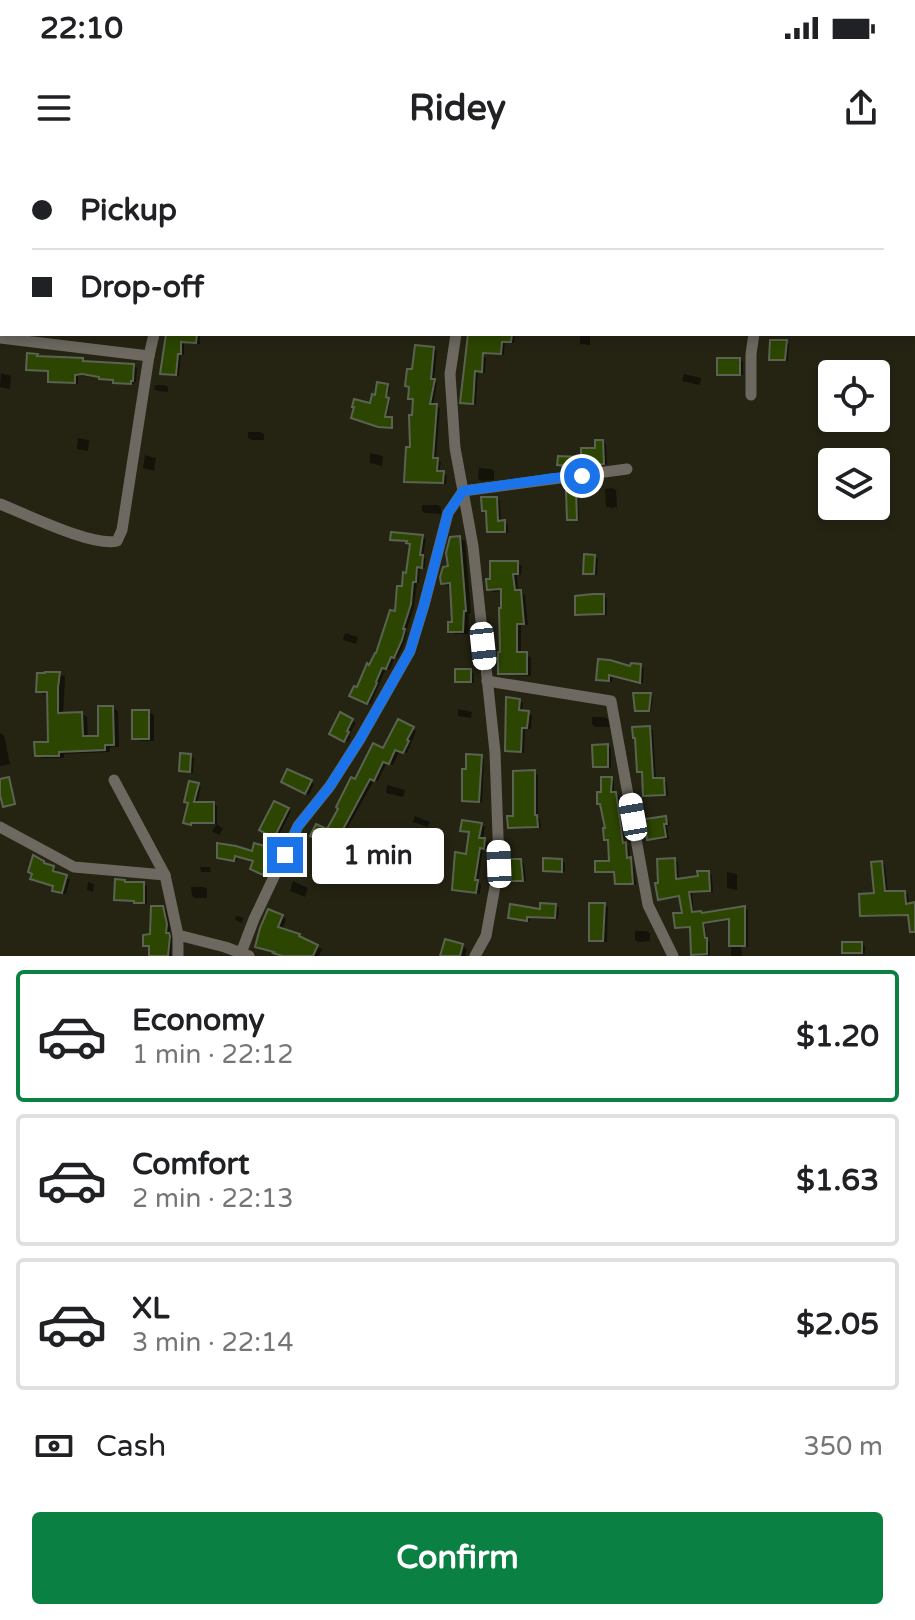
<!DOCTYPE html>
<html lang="en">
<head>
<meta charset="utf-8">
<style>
	body { margin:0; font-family:"Varela Round",sans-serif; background:#f2f2f2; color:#202124; height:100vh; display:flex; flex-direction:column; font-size:30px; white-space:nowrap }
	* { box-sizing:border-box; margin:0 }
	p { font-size:26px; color:#757577 }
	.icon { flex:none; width:44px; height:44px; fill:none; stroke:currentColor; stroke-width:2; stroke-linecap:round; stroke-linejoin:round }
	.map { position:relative; height:796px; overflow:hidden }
	.panel { display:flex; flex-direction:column; background:#fff; flex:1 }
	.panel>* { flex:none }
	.banner { position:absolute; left:0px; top:0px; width:916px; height:176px; box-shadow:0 4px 12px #0003; display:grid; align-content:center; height:176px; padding:0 32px; background:#fff }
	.buttons { position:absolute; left:818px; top:200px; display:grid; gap:16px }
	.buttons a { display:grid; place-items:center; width:72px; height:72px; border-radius:8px; background:#fff; box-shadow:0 4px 12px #0003; font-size:40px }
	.end { position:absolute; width:36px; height:36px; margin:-18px; border:10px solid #1a73e8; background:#fff; box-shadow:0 0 0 4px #fff }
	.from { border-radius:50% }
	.bubble { position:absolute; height:56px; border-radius:8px; background:#fff; box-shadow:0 4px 12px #0003; font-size:26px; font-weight:700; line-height:56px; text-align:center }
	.car { position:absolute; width:24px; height:48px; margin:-24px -12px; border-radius:10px; box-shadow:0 0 6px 2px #0007; background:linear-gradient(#fff 24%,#345 0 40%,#fff 0 76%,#345 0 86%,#fff 0) }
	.banner b { display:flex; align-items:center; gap:28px; height:76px; font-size:30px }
	.banner b+b { border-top:2px solid #e0e0e0 }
	.banner i { width:20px; height:20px; background:#202124 }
	ul { padding:14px 0 0; list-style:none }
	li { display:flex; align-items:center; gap:24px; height:132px; margin:0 16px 12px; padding:0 16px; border:4px solid #e0e0e0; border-radius:8px }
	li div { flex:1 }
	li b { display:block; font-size:30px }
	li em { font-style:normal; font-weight:700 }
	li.selected { border-color:#0b8043 }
	li>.icon { width:72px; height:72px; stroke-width:1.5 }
	.pay { display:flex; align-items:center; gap:20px; height:88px; padding:0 32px; font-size:30px }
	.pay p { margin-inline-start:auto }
	.action { display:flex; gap:16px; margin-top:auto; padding:16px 32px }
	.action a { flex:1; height:92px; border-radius:8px; background:#0b8043; color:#fff; font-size:32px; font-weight:700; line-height:92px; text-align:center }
	.status { display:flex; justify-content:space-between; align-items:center; height:56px; padding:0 40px; background:#fff; direction:ltr }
	.status svg { height:22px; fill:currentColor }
	header { display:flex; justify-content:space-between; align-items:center; height:104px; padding:0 32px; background:#fff; font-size:36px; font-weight:700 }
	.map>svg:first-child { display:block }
	.shadow { fill:#0007 }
	.building { fill:#2c4601; stroke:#5a6351; stroke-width:2 }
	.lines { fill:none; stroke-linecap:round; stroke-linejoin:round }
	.minor { stroke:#6d6961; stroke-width:11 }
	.route { stroke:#1a73e8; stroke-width:10 }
</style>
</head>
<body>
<div class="status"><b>22:10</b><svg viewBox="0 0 49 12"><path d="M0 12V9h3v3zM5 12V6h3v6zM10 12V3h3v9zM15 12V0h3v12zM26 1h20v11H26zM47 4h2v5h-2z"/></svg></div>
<header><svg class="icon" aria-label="menu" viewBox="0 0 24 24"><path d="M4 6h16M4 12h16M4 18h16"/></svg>Ridey<svg class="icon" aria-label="share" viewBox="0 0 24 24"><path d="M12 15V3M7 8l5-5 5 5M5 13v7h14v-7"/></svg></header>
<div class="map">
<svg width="915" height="796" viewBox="0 0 915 796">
	<rect width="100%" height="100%" fill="#252413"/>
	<!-- shadow -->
	<g class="shadow">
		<polygon points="209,0 247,0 247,2 214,2"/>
		<polygon points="790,0 820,0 820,2 791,2"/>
		<rect x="0" y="150" width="2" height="19"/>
		<polygon points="168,174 200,175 200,184 184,183 184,195 181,195 179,216 163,213"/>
		<polygon points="466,174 515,174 514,183 505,182 504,195 479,194 486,198 485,213 478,212 476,244 463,242 470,178"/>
		<polygon points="580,174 590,174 590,185 580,184"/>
		<polygon points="786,182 789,184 788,201 774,201 771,199"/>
		<polygon points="434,189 437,191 434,221 437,223 433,246 440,248 436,299 441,302 439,313 447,315 446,324 409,322 406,321 412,289 414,257 413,240 410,238 413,211"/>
		<polygon points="37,196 42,199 82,200 86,202 133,206 137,208 136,222 134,222 134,224 118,224 115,221 104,220 101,217 78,216 78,224 53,223 50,221 50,212 31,210 28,208"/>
		<polygon points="740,200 743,202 743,215 723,215 719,213"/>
		<polygon points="1,213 11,216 10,229 0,227"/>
		<polygon points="684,214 701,218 700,225 682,221"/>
		<polygon points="379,224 390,227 387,239 390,241 387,259 393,260 393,267 382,267 371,245 377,237"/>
		<polygon points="155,225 164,225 168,227 168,232 158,231 154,229"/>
		<polygon points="248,272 260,272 264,274 264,280 252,280 248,278"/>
		<polygon points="78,278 89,280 88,291 77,289"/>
		<polygon points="603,282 606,284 607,304 586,307 559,304 583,299 597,290"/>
		<polygon points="370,293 383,296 382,306 370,303"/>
		<polygon points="145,295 156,298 154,311 143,308"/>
		<polygon points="479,308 491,309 494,311 494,320 482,321 478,319"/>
		<polygon points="612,328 616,330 617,347 610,348 606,346 605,329"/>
		<polygon points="576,330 578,332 579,361 571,361 568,359"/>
		<polygon points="496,339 500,341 501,362 508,364 508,373 492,373 489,371 488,352 483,350"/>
		<polygon points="422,345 438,345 441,347 441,354 425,353 422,351"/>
		<polygon points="423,377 426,379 423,397 426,399 425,408 420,408 419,423 417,423 414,447 406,472 407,473 405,482 398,498 395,497 390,510 386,508 371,544 355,537 396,453 408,415 412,384 392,379"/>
		<polygon points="460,379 465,381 471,453 469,453 468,474 455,474 450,471 454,464 452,426 448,426 443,423 450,408"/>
		<polygon points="594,396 598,399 597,415 589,415 585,413"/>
		<polygon points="517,403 522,406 521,415 517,415 518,432 525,435 528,465 521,465 521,494 531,497 531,516 504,515 500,513 503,494 503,431 493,432 489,429"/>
		<polygon points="603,436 607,438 607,455 580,456 577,454"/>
		<polygon points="345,473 358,477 356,484 343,480"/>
		<polygon points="600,501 632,509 640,506 644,508 643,523 613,515 612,522 602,521 599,519"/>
		<polygon points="471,511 474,514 474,523 461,523 457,521"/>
		<polygon points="60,514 65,517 63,555 82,554 87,557 88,578 101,578 113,548 118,551 119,587 110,587 110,592 64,594 64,598 42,598 37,595 50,584 49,534 43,534 38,531"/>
		<polygon points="651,535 653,536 651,551 636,550"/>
		<polygon points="520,541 523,543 522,553 532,555 531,569 525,569 524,593 511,592 507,590"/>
		<polygon points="458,549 472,552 471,558 458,556"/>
		<polygon points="148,552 154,555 154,581 140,581 134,578"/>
		<polygon points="341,554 356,563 349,575 351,576 348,582 331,573"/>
		<polygon points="592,557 604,557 608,559 610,567 595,567 592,564"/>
		<polygon points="399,562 416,571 407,593 400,590 393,605 387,602 378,621 374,620 342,678 355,684 353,690 347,687 339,701 325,693 330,684 328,672 356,622 384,590"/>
		<polygon points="650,568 653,570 656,620 663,620 667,622 668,636 649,637 645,634 644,614 639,611"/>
		<polygon points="0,573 4,575 10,604 0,606"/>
		<polygon points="608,586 611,588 611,608 599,608 595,606"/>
		<polygon points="191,595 194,598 193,613 185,612 181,610"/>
		<polygon points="481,597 484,599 482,642 468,642 464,640"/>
		<polygon points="288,611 314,624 309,635 283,622"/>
		<polygon points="534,612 538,615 538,658 540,659 541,668 513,669 510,667 515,658"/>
		<polygon points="611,619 614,621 614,634 619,636 625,684 629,686 630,700 633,701 636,725 620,725 617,723 616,713 600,713 597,711 611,703 610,682 606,679 607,670 603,634"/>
		<polygon points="198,625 201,627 197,644 214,644 217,646 217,664 223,669 219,675 212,671 217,664 189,664"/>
		<polygon points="387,625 405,630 403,637 386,633"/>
		<polygon points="275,644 291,651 278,678 262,669"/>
		<polygon points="415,656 430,662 428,667 413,662"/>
		<polygon points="666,659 669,661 670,665 667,666 669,679 652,680 648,678"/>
		<polygon points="481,665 485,667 483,680 488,682 487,689 483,689 478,722 481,724 480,734 458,731 454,729 467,696 470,672 463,670"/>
		<polygon points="394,680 418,691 413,704 388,692"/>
		<polygon points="274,691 276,692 267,715 252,708 256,701 238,696 237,701 219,697"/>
		<polygon points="34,698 57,710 56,714 70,719 66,734 58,732 55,729"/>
		<polygon points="674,700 678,702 679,720 700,718 709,713 712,715 713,732 692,733 694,753 704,754 744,748 748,750 748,787 741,787 742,796 731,796 731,760 705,764 707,781 710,782 710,795 696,795 693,793 692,768 680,769 677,767 684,754 682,737 664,740 660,738"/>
		<polygon points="520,701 524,703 526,721 513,722 509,720"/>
		<polygon points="562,701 565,703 565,712 548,712 545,710"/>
		<polygon points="881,703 885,705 888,733 905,733 908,734 909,745 915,745 915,759 910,756 866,757 862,755 876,735"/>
		<polygon points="200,707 210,707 211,712 201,712"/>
		<polygon points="727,712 737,714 737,730 727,728"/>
		<polygon points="293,721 308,728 305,737 290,731"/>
		<polygon points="88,722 94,724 93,732 87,730"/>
		<polygon points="143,724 147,726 147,744 139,744 134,741 120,741 116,739"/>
		<polygon points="191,727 204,727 207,729 207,738 195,738 192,736"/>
		<polygon points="591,745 605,745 608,747 607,782 594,782 591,780"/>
		<polygon points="555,746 559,748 558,759 531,758 530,761 513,758"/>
		<polygon points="163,748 166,750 170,767 169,775 172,779 171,796 151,796 151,787 145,785 151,776"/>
		<polygon points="237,756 243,758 242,763 235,760"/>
		<polygon points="282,756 286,759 282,771 322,789 319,796 284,796 257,786"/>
		<polygon points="635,771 646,771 650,773 650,781 639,782 635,780"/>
		<polygon points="862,784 865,786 865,794 847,794 844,792"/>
		<polygon points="462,786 467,789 465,796 442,796"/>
	</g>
	<!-- building -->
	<g class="building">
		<polygon points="166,174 197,174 196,183 181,182 181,194 178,194 176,215 160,214"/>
		<polygon points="468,174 512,174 511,182 502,182 501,194 483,193 482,212 475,211 473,244 460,243"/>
		<polygon points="770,180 787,180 785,200 769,200"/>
		<polygon points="415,185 434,187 431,219 435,219 430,244 437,244 433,298 438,298 437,311 444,311 443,323 404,322 406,287 410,287 409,255 412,255 413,239 408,239 409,227 405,226 407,209 412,209"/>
		<polygon points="27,193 38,194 37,196 83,198 83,201 134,204 133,221 131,221 131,224 113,223 113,220 99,219 99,217 82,214 75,215 75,223 48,222 48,211 26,210"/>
		<rect x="717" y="198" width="23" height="17"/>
		<polygon points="377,222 388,224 386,237 389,238 385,257 392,257 392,268 378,267 351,258 354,247 352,247 354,239 370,243 372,234 375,235"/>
		<polygon points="595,280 603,280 604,304 581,307 557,305 558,296 581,297 581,288 595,288"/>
		<polygon points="576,328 577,360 567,360 566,329"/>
		<polygon points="481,337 497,337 498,361 505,360 505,372 487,372 486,351 482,351"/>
		<polygon points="391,372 423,375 420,395 423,395 422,408 417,407 416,422 413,422 411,444 403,469 405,469 402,480 394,498 391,497 386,509 382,508 376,522 377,523 367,544 349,536 354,526 357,527 367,503 369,505 375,493 376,493 390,450 395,451 397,426 402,426 403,412 406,413 410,384 406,383 407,381 390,380"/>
		<polygon points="460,376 466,451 464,451 463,472 448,472 448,462 452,462 450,423 441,424 440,417 443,407 448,406 446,393 450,377"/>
		<polygon points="584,394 595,395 594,414 583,414"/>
		<polygon points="490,401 518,401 518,414 513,414 515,430 521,430 524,464 517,464 517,492 527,492 527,514 498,514 498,492 500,492 499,448 501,448 501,429 487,430 486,419 490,419"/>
		<polygon points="593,434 604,434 604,454 575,455 575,436"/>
		<polygon points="598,499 610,500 630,506 631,503 641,504 640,523 609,515 609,521 596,520"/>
		<rect x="455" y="509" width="16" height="13"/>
		<polygon points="45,512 60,512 58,528 58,553 82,552 83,576 98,576 98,546 113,546 114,585 105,585 105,590 59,592 59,596 35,596 34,582 48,582 47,532 36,532 37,513 45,513"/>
		<polygon points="633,533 651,533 649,551 635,551"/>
		<polygon points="506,537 520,539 519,550 529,551 527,568 522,568 521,592 505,591"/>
		<rect x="132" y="550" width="17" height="29"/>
		<polygon points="340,552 353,559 347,571 349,572 344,582 329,574"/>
		<polygon points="398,559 414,567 407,580 409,581 403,593 395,590 389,604 383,602 374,621 370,619 340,675 353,681 349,689 343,687 335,701 322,693 327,684 310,676 316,664 327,669 338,649 336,647 351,617 355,619 373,583 383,588"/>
		<polygon points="650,566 653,618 664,618 665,635 643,636 642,612 637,612 635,578 633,578 632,567"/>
		<polygon points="608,584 608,607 593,607 592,585"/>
		<polygon points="180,593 191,594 190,612 179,611"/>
		<polygon points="466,594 482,595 479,642 462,641 462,609 466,609"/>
		<polygon points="287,609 312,620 305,634 281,622"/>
		<polygon points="535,610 535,655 537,655 538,667 508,668 507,656 513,656 513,611"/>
		<polygon points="9,617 15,644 3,647 0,635 0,619"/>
		<polygon points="601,617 612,617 611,632 616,632 623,683 626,682 627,698 631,697 633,724 615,724 614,712 595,712 595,701 609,701 608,680 604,680 603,668 605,668 600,644 597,644 597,632 601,632"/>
		<polygon points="189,621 199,623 194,642 214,642 214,663 191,663 191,665 183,663 188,643 184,642"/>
		<polygon points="274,641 289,648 274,678 259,670"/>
		<polygon points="666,656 667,664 664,664 666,677 647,680 645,659"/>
		<polygon points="462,660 482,663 479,678 485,678 484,689 480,688 475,720 478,720 476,733 452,730 455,692 466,694 469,672 460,671"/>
		<polygon points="393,677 416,687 409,703 386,693"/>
		<polygon points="217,683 236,686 252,691 254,683 275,689 263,715 250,709 253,701 235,696 234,701 217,698"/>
		<polygon points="33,695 44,701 44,703 54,706 53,711 67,715 62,733 52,731 53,726 30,719 32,714 28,712"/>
		<polygon points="543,698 562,699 562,712 543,711"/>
		<polygon points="675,698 676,719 698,716 697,711 709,711 710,731 689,732 692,752 701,751 702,753 745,746 745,786 729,786 729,759 703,763 705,778 707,778 707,794 691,795 690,767 675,768 673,753 682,753 679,736 658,740 655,723 658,723 657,699"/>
		<polygon points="507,699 521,699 523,721 507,721"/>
		<polygon points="882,701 885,731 905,731 906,744 915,742 915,772 910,772 908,755 860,756 859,734 874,733 871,702"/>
		<polygon points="115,719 125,720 125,722 144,722 144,743 134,743 134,741 114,740"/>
		<polygon points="540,743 556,744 555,758 527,757 527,761 508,758 510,744 540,749"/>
		<polygon points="589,743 605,743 603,781 589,781"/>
		<polygon points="151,746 163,746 167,764 166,773 169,773 170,776 168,796 149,796 149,786 143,786 143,775 150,774"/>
		<polygon points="268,749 283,755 278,767 300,774 299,776 318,785 313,796 282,796 273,793 274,792 255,787 260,768"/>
		<polygon points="445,779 463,784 460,796 440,796"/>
		<rect x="842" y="782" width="20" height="11"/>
	</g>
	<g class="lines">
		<!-- minor -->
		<g class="minor">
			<polyline points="370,0 372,2"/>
			<polyline points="500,0 500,2"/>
			<polyline points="196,2 196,0"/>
			<polyline points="622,2 659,1"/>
			<polyline points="767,2 767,0"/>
			<polyline points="0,178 149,196"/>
			<polyline points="751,235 751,194 754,174"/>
			<path d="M0,344C26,354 92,387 117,381L122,370L149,196L154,174"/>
			<polyline points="487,521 611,541 648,745 673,796"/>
			<polyline points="114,620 165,715 178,775 178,796"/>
			<polyline points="0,667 74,707 165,715"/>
			<polyline points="178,775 225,787 249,796"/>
			<polyline points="241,793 254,759 298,666 330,626 360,579 410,491 424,445 448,353 463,331 455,288 450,214 456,174"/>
			<polyline points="475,796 486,776 499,704 495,592 473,386 463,331 627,309"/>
		</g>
	</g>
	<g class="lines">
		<!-- route -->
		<polyline class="route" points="285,695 298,666 330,626 360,579 410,491 424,445 448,353 463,331 554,318 582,316"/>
	</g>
</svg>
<div class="buttons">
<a><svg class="icon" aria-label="locate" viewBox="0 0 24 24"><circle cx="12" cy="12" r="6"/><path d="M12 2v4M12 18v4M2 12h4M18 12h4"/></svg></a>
<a><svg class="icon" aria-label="layers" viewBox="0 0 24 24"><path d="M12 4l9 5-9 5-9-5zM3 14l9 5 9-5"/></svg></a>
</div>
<i class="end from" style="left:582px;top:316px"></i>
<i class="end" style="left:285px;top:695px"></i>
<div class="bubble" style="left:312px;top:668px;width:132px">1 min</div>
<i class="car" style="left:483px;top:486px;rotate:174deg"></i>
<i class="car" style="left:633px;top:657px;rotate:350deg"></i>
<i class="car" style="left:499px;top:704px;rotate:358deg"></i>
<div class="banner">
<b><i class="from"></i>Pickup</b>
<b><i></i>Drop-off</b>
</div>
</div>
<section class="panel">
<ul>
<li class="selected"><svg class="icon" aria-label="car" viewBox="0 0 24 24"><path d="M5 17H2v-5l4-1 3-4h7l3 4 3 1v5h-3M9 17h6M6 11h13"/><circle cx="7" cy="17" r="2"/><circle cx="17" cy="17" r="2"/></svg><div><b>Economy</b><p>1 min · 22:12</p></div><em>$1.20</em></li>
<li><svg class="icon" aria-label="car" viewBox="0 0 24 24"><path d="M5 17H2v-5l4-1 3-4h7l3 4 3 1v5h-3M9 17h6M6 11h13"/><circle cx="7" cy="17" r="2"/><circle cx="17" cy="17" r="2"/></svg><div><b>Comfort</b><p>2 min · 22:13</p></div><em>$1.63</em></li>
<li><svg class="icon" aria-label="car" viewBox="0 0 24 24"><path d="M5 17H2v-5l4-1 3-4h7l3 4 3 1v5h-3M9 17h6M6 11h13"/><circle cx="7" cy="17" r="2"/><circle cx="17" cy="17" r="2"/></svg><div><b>XL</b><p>3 min · 22:14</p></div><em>$2.05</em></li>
</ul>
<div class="pay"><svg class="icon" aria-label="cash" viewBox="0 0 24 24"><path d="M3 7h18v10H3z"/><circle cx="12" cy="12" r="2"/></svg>Cash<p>350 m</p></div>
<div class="action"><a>Confirm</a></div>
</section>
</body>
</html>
